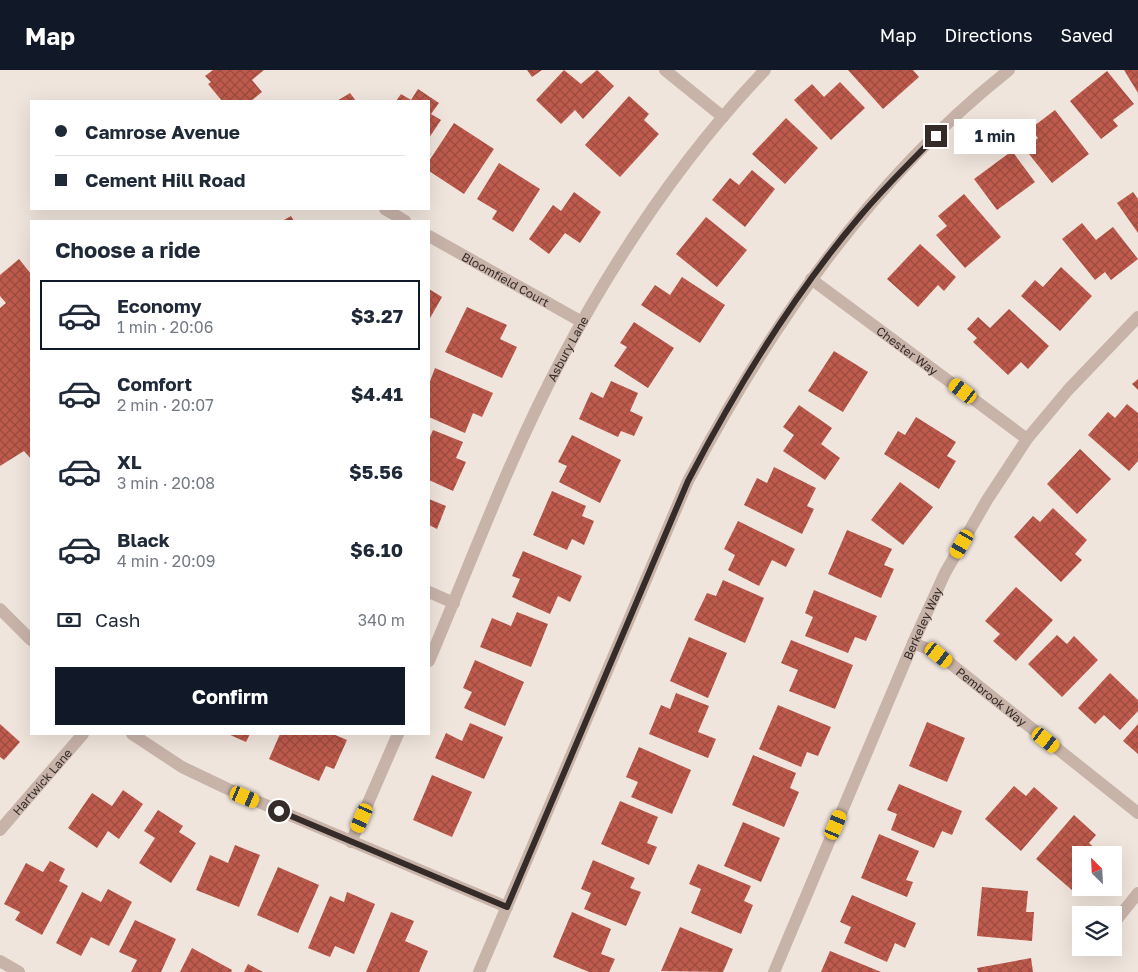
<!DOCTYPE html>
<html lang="en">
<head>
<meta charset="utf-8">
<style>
	body { margin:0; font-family:"Golos Text",sans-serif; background:#f6f6f7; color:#1f2937; height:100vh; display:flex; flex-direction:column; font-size:19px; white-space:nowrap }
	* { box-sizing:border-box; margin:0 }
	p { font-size:16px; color:#747a83 }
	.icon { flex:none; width:28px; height:28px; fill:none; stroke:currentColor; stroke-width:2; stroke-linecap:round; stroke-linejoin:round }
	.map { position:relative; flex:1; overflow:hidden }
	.panel { position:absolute; left:30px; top:150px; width:400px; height:515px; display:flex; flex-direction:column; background:#fff; border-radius:0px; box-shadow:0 5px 20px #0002 }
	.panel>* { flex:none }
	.guide { position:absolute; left:30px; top:30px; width:400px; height:110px; border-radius:0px; box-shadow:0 5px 20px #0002; display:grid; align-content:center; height:110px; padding:0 25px; background:#fff }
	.needle { width:32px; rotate:336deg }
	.tools { position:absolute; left:1072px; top:776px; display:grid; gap:10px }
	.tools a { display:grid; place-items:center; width:50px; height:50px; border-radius:0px; background:#fff; box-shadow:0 5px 20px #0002; font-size:25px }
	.end { position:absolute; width:22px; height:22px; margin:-11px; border:6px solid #352b28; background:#fff; box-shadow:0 0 0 2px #fff }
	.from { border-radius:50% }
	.bubble { position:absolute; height:35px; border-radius:0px; background:#fff; box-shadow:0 5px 20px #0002; font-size:16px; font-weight:700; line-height:35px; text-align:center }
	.car { position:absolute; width:15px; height:30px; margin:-15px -8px; border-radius:6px; box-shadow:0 0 4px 1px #0007; background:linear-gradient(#f5c518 24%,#345 0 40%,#f5c518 0 76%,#345 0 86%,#f5c518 0) }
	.guide b { display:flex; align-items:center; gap:18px; height:48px; font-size:19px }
	.guide b+b { border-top:1px solid #e0e1e3 }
	.guide i { width:12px; height:12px; background:#1f2937 }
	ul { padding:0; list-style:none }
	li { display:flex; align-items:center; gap:15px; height:70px; margin:0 10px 8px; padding:0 15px; border:2px solid transparent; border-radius:0px }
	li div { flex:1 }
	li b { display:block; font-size:19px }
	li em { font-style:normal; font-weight:700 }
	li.on { border-color:#111827 }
	li>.icon { width:45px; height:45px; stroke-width:1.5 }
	h2 { padding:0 25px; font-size:22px; line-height:60px }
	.pay { display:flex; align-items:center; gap:12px; height:55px; padding:0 25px; font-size:19px }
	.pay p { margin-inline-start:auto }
	.primary-button { display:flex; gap:10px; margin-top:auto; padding:10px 25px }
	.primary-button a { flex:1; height:58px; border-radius:0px; background:#111827; color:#fff; font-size:20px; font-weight:700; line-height:58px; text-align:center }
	header { display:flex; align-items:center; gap:30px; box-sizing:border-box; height:70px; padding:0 25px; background:#111827; color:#fff }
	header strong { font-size:24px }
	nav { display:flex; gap:28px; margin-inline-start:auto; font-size:18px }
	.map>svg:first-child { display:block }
	.building { fill:url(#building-cross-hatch) }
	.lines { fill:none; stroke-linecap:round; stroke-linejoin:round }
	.minor { stroke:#c8b3a9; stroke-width:12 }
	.tertiary { stroke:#c8b3a9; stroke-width:12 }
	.route { stroke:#352b28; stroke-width:6 }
	.labels { text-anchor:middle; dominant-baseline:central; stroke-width:5; stroke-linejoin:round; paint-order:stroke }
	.street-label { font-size:12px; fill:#352b28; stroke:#f8efe8 }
</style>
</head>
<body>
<header>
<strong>Map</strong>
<nav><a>Map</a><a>Directions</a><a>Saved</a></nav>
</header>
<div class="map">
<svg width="1138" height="902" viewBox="0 0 1138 902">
	<defs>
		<pattern id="building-cross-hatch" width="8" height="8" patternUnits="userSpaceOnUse" patternTransform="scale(1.25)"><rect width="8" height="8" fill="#be5b4c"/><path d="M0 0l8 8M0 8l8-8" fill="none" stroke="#9b4b3f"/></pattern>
	</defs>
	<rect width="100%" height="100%" fill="#f0e5dc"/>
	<!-- building -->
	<g class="building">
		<polygon points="213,0 264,0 252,10 262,22 251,31 222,31 208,14 211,12 205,6"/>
		<polygon points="527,0 542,0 532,7"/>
		<polygon points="564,0 581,14 597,0 614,16 583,49 575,40 561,54 536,30"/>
		<polygon points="848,0 913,0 919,7 883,39"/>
		<polygon points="1124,0 1138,0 1138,23"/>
		<polygon points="1107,1 1134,34 1113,50 1118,56 1101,69 1070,31"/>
		<polygon points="840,12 865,38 831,70 794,30 812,14 824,27"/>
		<polygon points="418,19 439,33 431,44 441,50 429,68 429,31 396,31 401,24 411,30"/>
		<polygon points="350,23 356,31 337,31"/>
		<polygon points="629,26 649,44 644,50 659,64 620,107 585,75"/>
		<polygon points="1055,40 1089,84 1052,113 1025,79 1038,68 1030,59"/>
		<polygon points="786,48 818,78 785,114 752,84"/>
		<polygon points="454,53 494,79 464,124 429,101 429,91"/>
		<polygon points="1012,81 1035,112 997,140 974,109"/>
		<polygon points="499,93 540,119 513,162 492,149 497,141 477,129"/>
		<polygon points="752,100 775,119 745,157 712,130 730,108 739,115"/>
		<polygon points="574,122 601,142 580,173 565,163 549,184 529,169 553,135 561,141"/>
		<polygon points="1133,122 1138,129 1138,163 1117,133"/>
		<polygon points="964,124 1001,167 965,198 936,165 947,156 938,146"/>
		<polygon points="291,146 294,151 282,151"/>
		<polygon points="706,147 747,180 717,217 676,184"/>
		<polygon points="1082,153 1096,170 1113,157 1138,189 1111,210 1105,202 1095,210 1062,169"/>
		<polygon points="920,174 956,207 944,221 938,215 918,237 887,209"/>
		<polygon points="19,189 31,204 31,389 24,381 0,396 0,238 6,233 0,226 0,205"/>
		<polygon points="1061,197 1092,226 1060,261 1021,226 1035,210 1043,217"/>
		<polygon points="682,207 725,235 700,273 641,235 655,215 670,225"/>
		<polygon points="429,219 442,227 429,250"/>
		<polygon points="467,237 507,255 500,269 517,277 502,308 445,282"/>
		<polygon points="1009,239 1049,276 1028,299 1021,292 1008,305 973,272 977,268 967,259 978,247 990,258"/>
		<polygon points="634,252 674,278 648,318 614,296 627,277 620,273"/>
		<polygon points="834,281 868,302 843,342 808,321"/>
		<polygon points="435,298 493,323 482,347 473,343 465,363 429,347 429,314"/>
		<polygon points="1138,309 1138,320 1132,314"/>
		<polygon points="611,311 638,323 630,341 643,347 634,366 621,361 618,367 579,349 591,322 603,328"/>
		<polygon points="1127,334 1138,343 1138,391 1129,401 1088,365 1108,342 1115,348"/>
		<polygon points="799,335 832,358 821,374 840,388 825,410 783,381 794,365 783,357"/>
		<polygon points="916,347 956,372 947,386 956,391 939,419 884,384 898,361 905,365"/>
		<polygon points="433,360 463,372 456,388 466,392 453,421 429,410 429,369"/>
		<polygon points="572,365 621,390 600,433 559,412 567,396 558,392"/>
		<polygon points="1080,379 1111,409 1077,444 1047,414"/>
		<polygon points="774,397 816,418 807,436 814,439 802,464 744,435 757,408 767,413"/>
		<polygon points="900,412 933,437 903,475 871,450"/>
		<polygon points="552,421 586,436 582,446 594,451 584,475 572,469 567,480 533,465"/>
		<polygon points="429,429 446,436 437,459 429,455"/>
		<polygon points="1053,438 1087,470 1075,484 1082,490 1061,512 1014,467 1033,446 1040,452"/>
		<polygon points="738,451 795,479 786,497 772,490 759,516 728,500 735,485 724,479"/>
		<polygon points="847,460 892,479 884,495 894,499 881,528 828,504"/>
		<polygon points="523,481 582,506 570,532 558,526 550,544 512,527 520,509 512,506"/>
		<polygon points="723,510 764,528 745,573 694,550 707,523 716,526"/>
		<polygon points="1016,517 1053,550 1016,591 993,571 1000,564 985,551"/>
		<polygon points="814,520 877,546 866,571 855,567 848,583 805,566 813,547 805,543"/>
		<polygon points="517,542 548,554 531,597 480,577 492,548 511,556"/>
		<polygon points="1057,565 1067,574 1074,566 1098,590 1062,627 1028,594"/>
		<polygon points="689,567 727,583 708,628 670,611"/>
		<polygon points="791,570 853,595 835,639 789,621 798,600 781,593"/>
		<polygon points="475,590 524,612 505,656 464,638 472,622 463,618"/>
		<polygon points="1110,603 1138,630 1138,641 1120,660 1104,645 1095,654 1078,638"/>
		<polygon points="676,623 709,636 698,662 716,669 708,688 649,664 661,635 670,639"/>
		<polygon points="778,635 831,657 818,686 807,682 801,697 759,679"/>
		<polygon points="927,652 965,668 947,712 909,696"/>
		<polygon points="470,653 503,667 484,709 435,688 446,663 462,671"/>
		<polygon points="0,654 20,672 4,690 0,687"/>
		<polygon points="1138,654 1138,684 1123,671"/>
		<polygon points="228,664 250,664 246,672"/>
		<polygon points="280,664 333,664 347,670 334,699 326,696 319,711 269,689"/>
		<polygon points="639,677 691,700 672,744 631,727 638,712 626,707"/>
		<polygon points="753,685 796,703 790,718 799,722 784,757 732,735"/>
		<polygon points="432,705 472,722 452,767 413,750"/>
		<polygon points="899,714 962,741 952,765 942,761 934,778 891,760 897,744 887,740"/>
		<polygon points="1014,716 1026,726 1034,717 1058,738 1021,781 985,749"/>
		<polygon points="123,720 143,734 119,769 108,761 97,778 68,758 92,723 112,736"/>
		<polygon points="620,731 658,747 647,773 657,777 649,795 601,774"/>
		<polygon points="158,740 183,756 179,762 196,773 171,813 139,793 155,768 144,761"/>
		<polygon points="1074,745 1096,765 1089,773 1103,785 1081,785 1081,811 1073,821 1036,789"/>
		<polygon points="743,752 780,768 761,812 724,796"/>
		<polygon points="879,764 919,781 906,810 913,812 907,827 861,808"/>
		<polygon points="235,775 260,785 239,837 196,820 210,785 228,793"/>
		<polygon points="593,790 635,808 630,818 641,822 626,856 584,839 591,823 581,819"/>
		<polygon points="50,791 65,799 59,811 68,816 42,865 15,850 20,842 4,834 26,793 43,802"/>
		<polygon points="698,794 751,816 744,831 753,835 741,864 691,843 701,819 689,814"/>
		<polygon points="278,797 319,815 298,863 257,845"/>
		<polygon points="982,817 1028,821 1026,842 1034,842 1032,871 977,866"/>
		<polygon points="108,819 132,832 109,876 91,867 81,886 56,873 82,822 101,832"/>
		<polygon points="347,822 375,834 354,884 335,876 330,887 308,878 330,826 344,832"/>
		<polygon points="852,825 916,853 905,878 895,873 887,892 844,873 851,857 840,852"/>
		<polygon points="391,842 414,851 405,871 428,881 419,902 366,902"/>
		<polygon points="572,842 611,859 601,884 615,889 609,902 589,902 553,887"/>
		<polygon points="135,850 176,869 161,902 131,902 137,890 119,882"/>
		<polygon points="680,857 733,879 723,902 661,901"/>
		<polygon points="192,878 232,900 231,902 180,902"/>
		<polygon points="830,881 881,902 821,902"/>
		<polygon points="1031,888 1033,902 978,902 977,898"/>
		<polygon points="248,894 263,902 244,902"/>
	</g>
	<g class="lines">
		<!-- minor -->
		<g class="minor">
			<polyline points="665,0 723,47"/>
			<polyline points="385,139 405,151"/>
			<path id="s1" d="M429,166L582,252"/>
			<path id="s2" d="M811,209L1027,369"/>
			<polyline points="429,522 454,533"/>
			<polyline points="0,539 31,570"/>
			<path id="s3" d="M913,573L936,582L1138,743"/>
			<path id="s4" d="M429,591C472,490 510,386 561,290C616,186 684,85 765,0"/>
			<polyline points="132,664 182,697 228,719 507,837"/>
			<path id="s5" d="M0,760L83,664"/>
			<polyline points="351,772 398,664"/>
			<polyline points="1114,853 1138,823"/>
			<polyline points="0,891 19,902"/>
			<path id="s6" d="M774,902L913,573L945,503L987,430L1027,369L1068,320L1138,247"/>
		</g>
		<!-- tertiary -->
		<path class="tertiary" d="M479,902L688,411C770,256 870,110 1009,0"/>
	</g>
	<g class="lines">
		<!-- route -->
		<path class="route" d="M279,741L507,837L688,411C737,317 792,226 861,145C885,117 911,91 936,66"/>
	</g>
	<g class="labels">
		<!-- street labels -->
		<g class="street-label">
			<text stroke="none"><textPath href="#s1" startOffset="88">Bloomfield Court</textPath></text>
			<text stroke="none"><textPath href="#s4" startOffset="342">Asbury Lane</textPath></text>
			<text stroke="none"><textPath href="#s2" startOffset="120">Chester Way</textPath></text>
			<text stroke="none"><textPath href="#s6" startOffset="379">Berkeley Way</textPath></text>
			<text stroke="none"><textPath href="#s3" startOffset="96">Pembrook Way</textPath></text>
			<text stroke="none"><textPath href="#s5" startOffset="64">Hartwick Lane</textPath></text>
		</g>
	</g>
</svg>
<div class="tools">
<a><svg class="needle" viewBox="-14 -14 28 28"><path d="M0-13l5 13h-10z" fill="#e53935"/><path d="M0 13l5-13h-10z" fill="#747a83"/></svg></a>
<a><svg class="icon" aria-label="layers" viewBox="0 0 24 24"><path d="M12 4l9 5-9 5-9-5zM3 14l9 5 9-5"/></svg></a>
</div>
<i class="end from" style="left:279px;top:741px"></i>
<i class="end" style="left:936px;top:66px"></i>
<div class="bubble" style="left:954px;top:49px;width:82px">1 min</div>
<i class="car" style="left:963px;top:321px;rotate:307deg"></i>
<i class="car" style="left:962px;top:474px;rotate:210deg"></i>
<i class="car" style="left:939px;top:585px;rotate:128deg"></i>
<i class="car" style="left:1046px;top:670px;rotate:128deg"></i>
<i class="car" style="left:245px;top:727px;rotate:113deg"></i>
<i class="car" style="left:362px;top:748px;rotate:204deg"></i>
<i class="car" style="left:836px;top:755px;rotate:23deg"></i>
<div class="guide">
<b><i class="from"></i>Camrose Avenue</b>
<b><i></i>Cement Hill Road</b>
</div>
<section class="panel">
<h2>Choose a ride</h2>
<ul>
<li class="on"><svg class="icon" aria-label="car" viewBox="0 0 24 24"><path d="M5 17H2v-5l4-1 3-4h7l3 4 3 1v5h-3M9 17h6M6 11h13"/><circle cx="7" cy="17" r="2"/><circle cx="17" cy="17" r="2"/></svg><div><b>Economy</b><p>1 min · 20:06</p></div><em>$3.27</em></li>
<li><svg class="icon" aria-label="car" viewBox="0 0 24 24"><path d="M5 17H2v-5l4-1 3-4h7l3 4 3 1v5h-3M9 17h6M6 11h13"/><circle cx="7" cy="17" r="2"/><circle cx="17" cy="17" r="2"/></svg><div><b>Comfort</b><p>2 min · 20:07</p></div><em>$4.41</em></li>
<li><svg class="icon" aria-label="car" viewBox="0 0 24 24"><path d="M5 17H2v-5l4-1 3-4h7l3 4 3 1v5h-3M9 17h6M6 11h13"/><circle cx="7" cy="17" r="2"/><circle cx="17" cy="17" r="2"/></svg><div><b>XL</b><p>3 min · 20:08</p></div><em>$5.56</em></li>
<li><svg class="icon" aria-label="car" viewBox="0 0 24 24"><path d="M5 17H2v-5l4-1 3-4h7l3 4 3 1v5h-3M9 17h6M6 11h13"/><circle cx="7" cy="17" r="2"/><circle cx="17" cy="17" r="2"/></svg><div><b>Black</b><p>4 min · 20:09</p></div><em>$6.10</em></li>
</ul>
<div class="pay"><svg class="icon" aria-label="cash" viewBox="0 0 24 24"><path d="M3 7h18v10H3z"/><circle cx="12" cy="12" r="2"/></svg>Cash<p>340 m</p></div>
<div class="primary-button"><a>Confirm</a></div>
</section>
</div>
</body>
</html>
